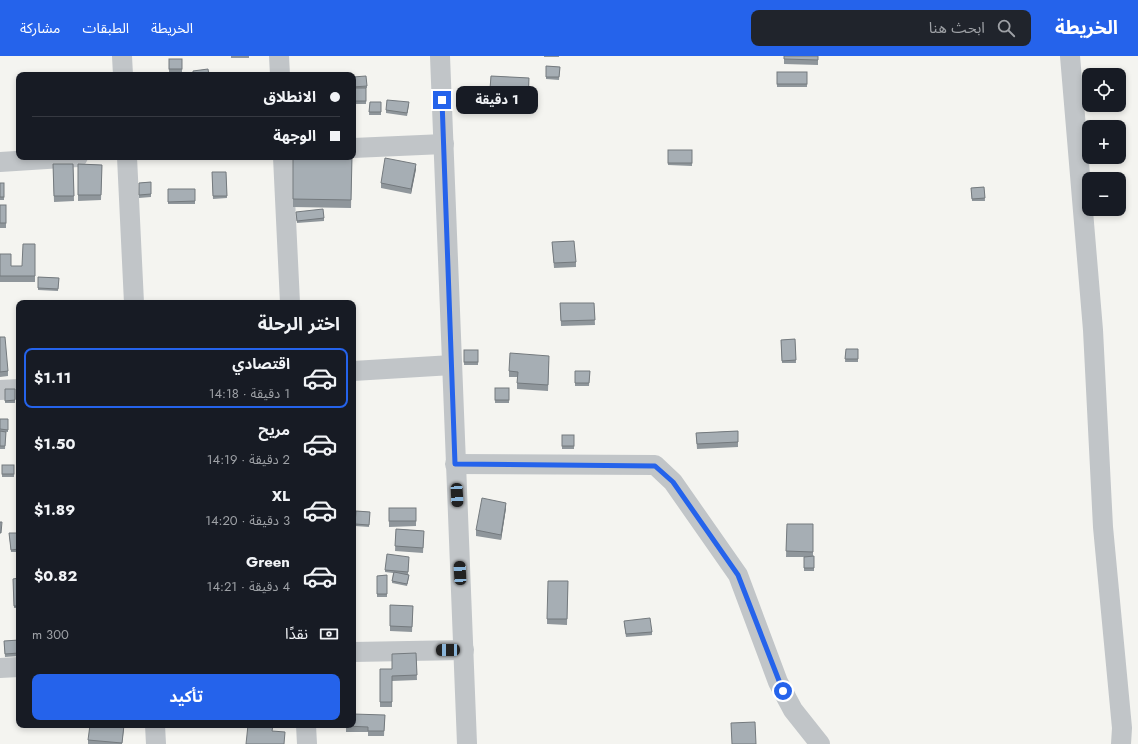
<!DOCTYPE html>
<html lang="ar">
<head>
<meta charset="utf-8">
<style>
	body { margin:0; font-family:Jost,"Noto Sans Arabic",sans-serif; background:#20242c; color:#f1f3f6; direction:rtl; height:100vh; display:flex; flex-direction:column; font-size:15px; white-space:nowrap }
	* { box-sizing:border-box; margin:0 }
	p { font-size:13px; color:#9ea1a6 }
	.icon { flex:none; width:22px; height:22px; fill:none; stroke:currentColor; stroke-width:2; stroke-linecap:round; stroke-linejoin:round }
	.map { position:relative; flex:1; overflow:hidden; direction:ltr }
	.drawer { position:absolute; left:16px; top:244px; width:340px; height:428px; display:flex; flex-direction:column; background:#171b24; border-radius:8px; box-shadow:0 2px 6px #0003; direction:rtl }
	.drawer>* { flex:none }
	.banner { position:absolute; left:16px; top:16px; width:340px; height:88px; border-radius:8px; box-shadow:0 2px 6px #0003; direction:rtl; display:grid; align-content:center; height:88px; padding:0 16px; background:#171b24 }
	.buttons { position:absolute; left:1082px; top:12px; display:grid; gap:8px }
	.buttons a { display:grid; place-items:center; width:44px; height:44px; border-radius:8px; background:#171b24; box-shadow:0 2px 6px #0003; font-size:20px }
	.end { position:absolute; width:18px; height:18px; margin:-9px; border:5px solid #2563eb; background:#fff; box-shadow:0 0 0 2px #fff }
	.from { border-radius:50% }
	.bubble { position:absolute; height:28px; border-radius:8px; background:#171b24; box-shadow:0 2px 6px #0003; font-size:13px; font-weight:700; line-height:28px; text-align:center; direction:rtl }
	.car { position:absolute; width:12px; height:24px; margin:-12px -6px; border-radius:5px; box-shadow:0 0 3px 1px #0007; background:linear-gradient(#222 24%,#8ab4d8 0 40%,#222 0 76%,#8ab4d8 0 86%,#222 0) }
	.banner b { display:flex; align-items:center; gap:14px; height:38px; font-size:15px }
	.banner b+b { border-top:1px solid #363941 }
	.banner i { width:10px; height:10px; background:#f1f3f6 }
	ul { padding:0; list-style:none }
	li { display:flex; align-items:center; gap:12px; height:60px; margin:0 8px 6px; padding:0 8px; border:2px solid transparent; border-radius:8px }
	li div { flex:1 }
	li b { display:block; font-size:15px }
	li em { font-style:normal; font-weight:700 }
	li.selected { border-color:#2563eb }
	li>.icon { width:36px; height:36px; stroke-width:1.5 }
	h2 { padding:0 16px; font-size:18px; line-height:48px }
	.pay { display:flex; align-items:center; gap:10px; height:44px; padding:0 16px; font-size:15px }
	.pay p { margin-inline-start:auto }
	.cta { display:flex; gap:8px; margin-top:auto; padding:8px 16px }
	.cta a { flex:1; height:46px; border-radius:8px; background:#2563eb; color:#fff; font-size:16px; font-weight:700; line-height:46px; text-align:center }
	header { display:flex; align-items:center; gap:24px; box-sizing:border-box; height:56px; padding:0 20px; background:#2563eb; color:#fff }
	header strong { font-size:19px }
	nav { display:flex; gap:22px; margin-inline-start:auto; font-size:14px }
	.search { width:280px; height:36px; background:#20242c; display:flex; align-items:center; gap:10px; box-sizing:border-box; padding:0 14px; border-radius:8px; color:#9ea1a6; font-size:15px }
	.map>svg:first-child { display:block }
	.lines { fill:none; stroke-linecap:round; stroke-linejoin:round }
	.minor { stroke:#c1c5c8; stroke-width:20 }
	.wall { fill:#8f969b }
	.shaded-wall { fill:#747a7e }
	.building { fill:#a6aeb4; stroke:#747a7e }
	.route { stroke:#2563eb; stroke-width:5 }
</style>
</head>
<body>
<header>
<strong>الخريطة</strong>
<div class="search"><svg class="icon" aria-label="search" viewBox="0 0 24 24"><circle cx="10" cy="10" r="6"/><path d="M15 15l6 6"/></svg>ابحث هنا</div>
<nav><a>الخريطة</a><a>الطبقات</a><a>مشاركة</a></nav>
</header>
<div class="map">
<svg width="1138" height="688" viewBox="0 0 1138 688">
	<rect width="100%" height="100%" fill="#f4f4f0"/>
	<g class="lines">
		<!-- minor -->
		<g class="minor">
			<polyline points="122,0 123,19"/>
			<polyline points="279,0 280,19"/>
			<polyline points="440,0 467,688"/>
			<polyline points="1070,0 1093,274 1103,471 1122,672 1121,688"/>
			<polyline points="353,92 444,88"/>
			<polyline points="127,101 134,247"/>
			<polyline points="283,101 290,247"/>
			<polyline points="0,106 78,101"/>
			<polyline points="353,315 452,309"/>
			<polyline points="0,334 19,333"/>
			<polyline points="455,408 655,409 673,426 738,519 778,626 793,654 820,688"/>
			<polyline points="353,596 464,594"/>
			<polyline points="0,612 19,611"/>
			<polyline points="155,669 156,688"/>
			<polyline points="306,669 307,688"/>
		</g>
	</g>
	<!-- wall -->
	<g class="wall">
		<rect x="231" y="0" width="18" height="2"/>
		<rect x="544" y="0" width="15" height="1"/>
		<polygon points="784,0 818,0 818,9 784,8"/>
		<rect x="169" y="3" width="13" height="13"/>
		<polygon points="546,10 560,11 559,24 546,23"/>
		<rect x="777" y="16" width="30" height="15"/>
		<polygon points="491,20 529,22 528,55 500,54 500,39 490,38"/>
		<polygon points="353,21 367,30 367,32 366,32 366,48 353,48"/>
		<polygon points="370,46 381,46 381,59 369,59"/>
		<polygon points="409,49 407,60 386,57 386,54"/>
		<polygon points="668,94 692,94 692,110 668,109"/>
		<polygon points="293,101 352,101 351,152 293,151"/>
		<polygon points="53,108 73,108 74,145 54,146"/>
		<polygon points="78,108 102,109 101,144 78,145"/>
		<polygon points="416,113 411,138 381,132 381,127"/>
		<polygon points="212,116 226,116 227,142 213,143"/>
		<polygon points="151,126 151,141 139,142 139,127"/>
		<rect x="0" y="127" width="4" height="17"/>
		<polygon points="984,131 985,145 972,145 971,132"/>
		<rect x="168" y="133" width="27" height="15"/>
		<rect x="0" y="149" width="6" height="23"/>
		<polygon points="296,158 324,162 324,165 297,167"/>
		<polygon points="552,186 576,206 576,211 554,212"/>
		<polygon points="35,188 35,226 0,226 0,198 11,210 22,210"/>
		<polygon points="38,221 59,222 58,235 38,234"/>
		<polygon points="560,247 594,247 595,269 561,270"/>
		<polygon points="0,281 8,315 8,320 0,321"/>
		<polygon points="795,283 796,307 782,307 781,284"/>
		<polygon points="846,293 858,293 858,306 845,306"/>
		<rect x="464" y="294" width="14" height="15"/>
		<polygon points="549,305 548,335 517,333 517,321 509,321 509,315"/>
		<polygon points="575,315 590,315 589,330 575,330"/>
		<rect x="495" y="332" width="14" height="15"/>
		<rect x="5" y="333" width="10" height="14"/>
		<polygon points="0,363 8,363 8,376 6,376 5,393 0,393"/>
		<polygon points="738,375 738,391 697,393 696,377"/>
		<rect x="562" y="379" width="12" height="14"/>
		<rect x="2" y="409" width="12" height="12"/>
		<polygon points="389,452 416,452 416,470 389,471"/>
		<polygon points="506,452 501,484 476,480 476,474"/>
		<polygon points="356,455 370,456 369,471 355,470"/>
		<polygon points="787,468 813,468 813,501 814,500 814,515 804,515 804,501 786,501"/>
		<polygon points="396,473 424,475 423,497 395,495"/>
		<polygon points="9,477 19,477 19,496 11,496"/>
		<polygon points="409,503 408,518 409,521 407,530 392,527 393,517 385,516 385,514"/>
		<polygon points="387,519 387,541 377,541 377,520"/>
		<polygon points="19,522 19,552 14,552 13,523"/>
		<polygon points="568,525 567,569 547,568 547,563"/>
		<polygon points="390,549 413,550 412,576 390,575"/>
		<polygon points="624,567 652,576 652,579 626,581"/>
		<polygon points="19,584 19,600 5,601 4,585"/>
		<polygon points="416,597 417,624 392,625 392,651 380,651 380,613 392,613"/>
		<polygon points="385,659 384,680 368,680 368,676 346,676 346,669"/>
		<polygon points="124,673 122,688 88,688 88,684"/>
	</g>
	<!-- shaded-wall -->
	<g class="shaded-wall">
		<polygon points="416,108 416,113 411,138 411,133"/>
		<polygon points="506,447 506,452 501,484 501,479"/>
	</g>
	<!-- building -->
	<g class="building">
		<polygon points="784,0 818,0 818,4 784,3"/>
		<rect x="169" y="3" width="13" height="10"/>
		<polygon points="546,10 560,11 559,21 546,21"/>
		<polygon points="208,13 209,19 193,19 193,15"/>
		<rect x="777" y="16" width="30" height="12"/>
		<polygon points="366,20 367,30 353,31 353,21"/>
		<polygon points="491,20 529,22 528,49 500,48 500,33 490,33"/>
		<rect x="353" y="32" width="13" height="13"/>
		<polygon points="387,44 409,46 407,57 386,54"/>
		<polygon points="370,46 381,46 381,56 369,56"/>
		<rect x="668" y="94" width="24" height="13"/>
		<polygon points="293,101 352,101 351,144 293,143"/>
		<polygon points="385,102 416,108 411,133 381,127"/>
		<polygon points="53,108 73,108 74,140 54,140"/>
		<polygon points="78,108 102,109 101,139 78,139"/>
		<polygon points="212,116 226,116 227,140 213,140"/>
		<polygon points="151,126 151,138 139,139 139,127"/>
		<rect x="0" y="127" width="4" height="14"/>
		<polygon points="984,131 985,142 972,143 971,132"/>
		<polygon points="168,133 195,133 195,145 168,146"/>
		<rect x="0" y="149" width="6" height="18"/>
		<polygon points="323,153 324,162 297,165 296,156"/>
		<polygon points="574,185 576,206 554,207 552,186"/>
		<polygon points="23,188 35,188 35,220 0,220 0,198 11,198 11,210 22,210"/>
		<polygon points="38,221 59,222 58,233 38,232"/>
		<polygon points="560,247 594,247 595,264 561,265"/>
		<polygon points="0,281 5,281 8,315 0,316"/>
		<polygon points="795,283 796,304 782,305 781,284"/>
		<polygon points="846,293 858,293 858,303 845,303"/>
		<rect x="464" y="294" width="14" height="12"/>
		<polygon points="510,297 549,300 548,329 517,327 518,316 509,315"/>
		<polygon points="575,315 590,315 589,327 575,327"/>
		<rect x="495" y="332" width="14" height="12"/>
		<polygon points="5,333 15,333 15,344 5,345"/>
		<polygon points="0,363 8,363 8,374 0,373"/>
		<polygon points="0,375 6,376 5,390 0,390"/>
		<polygon points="738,375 738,386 697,388 696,377"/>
		<rect x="562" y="379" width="12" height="11"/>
		<rect x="2" y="409" width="12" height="9"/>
		<polygon points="482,442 506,447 501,479 476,474"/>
		<rect x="389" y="452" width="27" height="13"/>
		<polygon points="356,455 370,456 369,469 355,468"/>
		<polygon points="0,466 2,466 1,477 0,477"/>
		<polygon points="787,468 813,468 813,496 786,495"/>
		<polygon points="396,473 424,475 423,492 395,490"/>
		<polygon points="9,477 19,477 19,493 11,494"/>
		<polygon points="387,498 409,501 408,516 385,514"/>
		<polygon points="814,500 814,512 804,512 804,501"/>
		<polygon points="394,516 409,519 407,528 392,525"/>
		<polygon points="387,519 387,538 377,538 377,520"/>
		<polygon points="19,522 19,550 14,550 13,523"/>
		<polygon points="548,525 568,525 567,563 547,563"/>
		<polygon points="390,549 413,550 412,571 390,570"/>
		<polygon points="650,562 652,576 626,578 624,565"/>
		<polygon points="19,584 19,597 5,598 4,585"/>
		<polygon points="416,597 417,619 392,620 392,646 380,646 380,613 392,613 392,598"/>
		<polygon points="353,658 385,659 384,675 368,675 368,671 346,670 346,669 353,669"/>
		<polygon points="755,666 756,688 732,688 731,667"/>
		<polygon points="90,669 124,669 122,687 88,684"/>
		<polygon points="248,669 273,669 272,675 285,676 284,688 246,688"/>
	</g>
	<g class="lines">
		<!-- route -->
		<polyline class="route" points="442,44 455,408 655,410 673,426 738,519 783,635"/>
	</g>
</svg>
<div class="buttons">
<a><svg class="icon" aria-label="locate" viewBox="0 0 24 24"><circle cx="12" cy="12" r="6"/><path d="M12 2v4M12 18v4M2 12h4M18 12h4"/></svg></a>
<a>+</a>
<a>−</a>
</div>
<i class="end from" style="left:783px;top:635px"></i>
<i class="end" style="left:442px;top:44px"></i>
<div class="bubble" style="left:456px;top:30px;width:82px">1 دقيقة</div>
<i class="car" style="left:457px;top:439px;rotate:177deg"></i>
<i class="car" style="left:460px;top:517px;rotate:357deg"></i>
<i class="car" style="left:448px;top:594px;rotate:269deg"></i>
<div class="banner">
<b><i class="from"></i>الانطلاق</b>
<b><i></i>الوجهة</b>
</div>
<section class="drawer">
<h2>اختر الرحلة</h2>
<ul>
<li class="selected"><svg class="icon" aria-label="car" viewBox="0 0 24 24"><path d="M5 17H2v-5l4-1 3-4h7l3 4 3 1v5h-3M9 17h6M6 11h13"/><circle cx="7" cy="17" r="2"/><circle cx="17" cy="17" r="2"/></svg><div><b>اقتصادي</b><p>1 دقيقة · 14:18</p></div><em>$1.11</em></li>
<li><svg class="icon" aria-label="car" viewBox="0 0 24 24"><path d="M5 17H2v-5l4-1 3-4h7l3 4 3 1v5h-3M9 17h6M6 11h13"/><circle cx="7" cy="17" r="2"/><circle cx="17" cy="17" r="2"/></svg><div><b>مريح</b><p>2 دقيقة · 14:19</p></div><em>$1.50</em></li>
<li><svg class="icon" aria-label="car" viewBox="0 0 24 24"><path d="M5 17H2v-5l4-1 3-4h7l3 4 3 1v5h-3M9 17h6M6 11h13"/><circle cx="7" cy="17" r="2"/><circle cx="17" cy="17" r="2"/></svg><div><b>XL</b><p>3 دقيقة · 14:20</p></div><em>$1.89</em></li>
<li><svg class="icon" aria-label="car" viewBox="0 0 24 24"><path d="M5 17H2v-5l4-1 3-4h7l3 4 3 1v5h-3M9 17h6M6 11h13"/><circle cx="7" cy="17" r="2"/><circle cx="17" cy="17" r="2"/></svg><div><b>Green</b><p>4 دقيقة · 14:21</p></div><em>$0.82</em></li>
</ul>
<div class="pay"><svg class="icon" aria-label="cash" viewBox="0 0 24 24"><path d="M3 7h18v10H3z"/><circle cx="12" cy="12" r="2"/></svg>نقدًا<p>300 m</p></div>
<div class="cta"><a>تأكيد</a></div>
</section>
</div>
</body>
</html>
